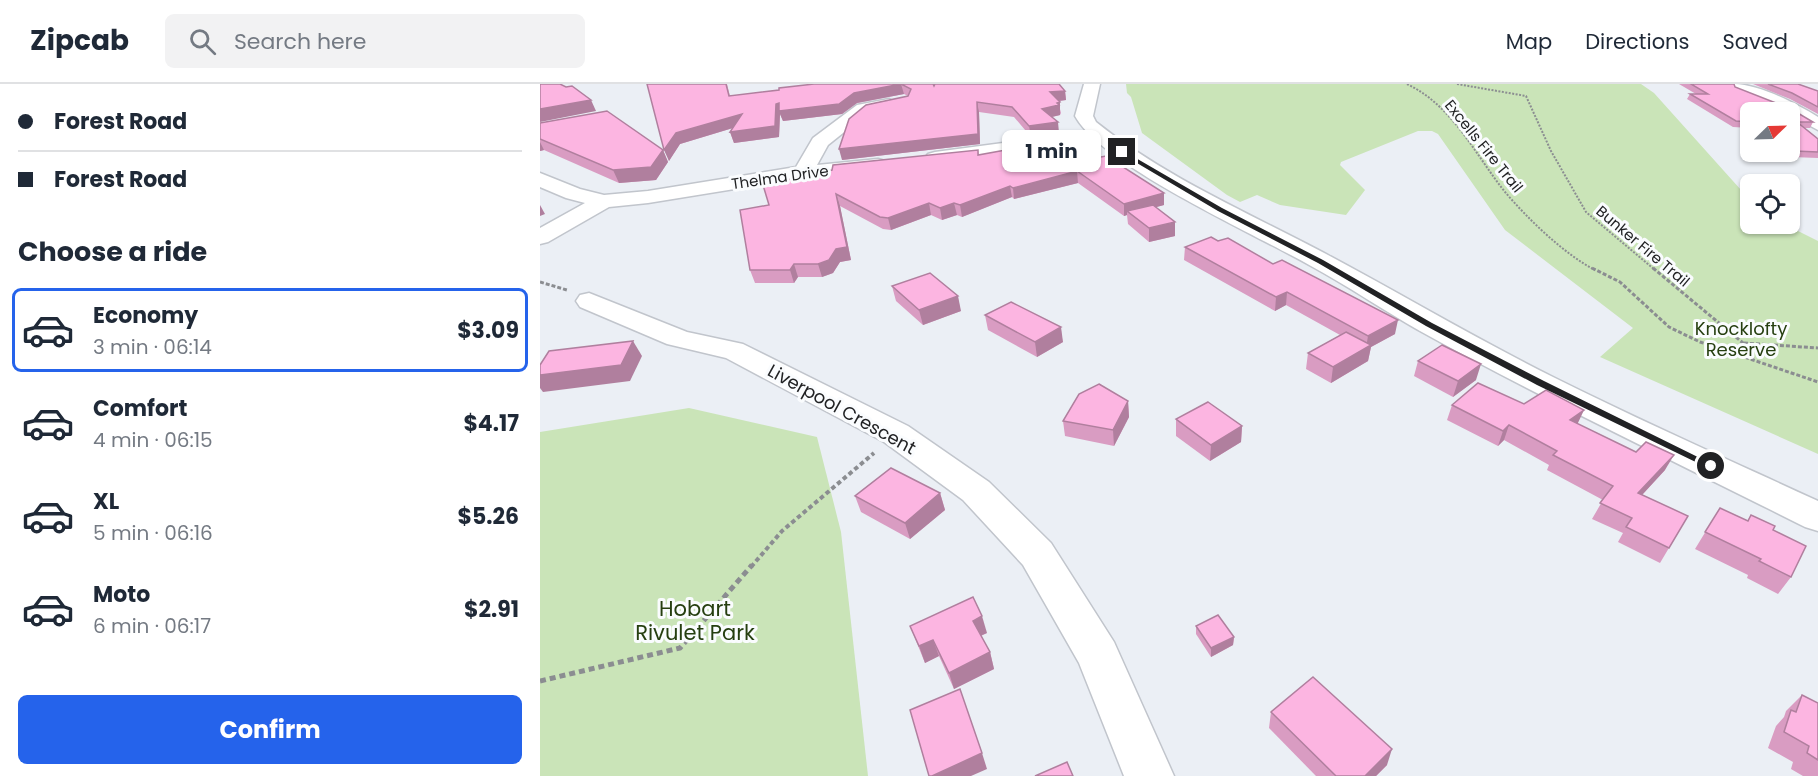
<!DOCTYPE html>
<html lang="en">
<head>
<meta charset="utf-8">
<style>
	body { margin:0; font-family:Poppins,sans-serif; background:#f2f2f3; color:#1f2937; height:100vh; display:flex; flex-direction:column; font-size:22px; white-space:nowrap }
	* { box-sizing:border-box; margin:0 }
	p { font-size:20px; color:#747a83 }
	.icon { flex:none; width:33px; height:33px; fill:none; stroke:currentColor; stroke-width:2; stroke-linecap:round; stroke-linejoin:round }
	.map { position:relative; flex:1; overflow:hidden }
	.sheet { display:flex; flex-direction:column; background:#fff; width:540px }
	.sheet>* { flex:none }
	.banner { display:grid; align-content:center; height:132px; padding:0 18px; background:#fff }
	.needle { width:39px; rotate:67deg }
	.tools { position:absolute; left:1200px; top:18px; display:grid; gap:12px }
	.tools a { display:grid; place-items:center; width:60px; height:60px; border-radius:9px; background:#fff; box-shadow:0 2px 4px #0004; font-size:30px }
	.end { position:absolute; width:27px; height:27px; margin:-14px; border:8px solid #212224; background:#fff; box-shadow:0 0 0 3px #fff }
	.from { border-radius:50% }
	.bubble { position:absolute; height:42px; border-radius:9px; background:#fff; box-shadow:0 2px 4px #0004; font-size:20px; font-weight:700; line-height:42px; text-align:center }
	.banner b { display:flex; align-items:center; gap:21px; height:57px; font-size:22px }
	.banner b+b { border-top:2px solid #e0e1e3 }
	.banner i { width:15px; height:15px; background:#1f2937 }
	ul { padding:0; list-style:none }
	li { display:flex; align-items:center; gap:18px; height:84px; margin:0 12px 9px; padding:0 6px; border:3px solid transparent; border-radius:9px }
	li div { flex:1 }
	li b { display:block; font-size:22px }
	li em { font-style:normal; font-weight:700 }
	li.active { border-color:#2563eb }
	li>.icon { width:54px; height:54px; stroke-width:1.5 }
	h2 { padding:0 18px; font-size:27px; line-height:72px }
	.button { display:flex; gap:12px; margin-top:auto; padding:12px 18px }
	.button a { flex:1; height:69px; border-radius:9px; background:#2563eb; color:#fff; font-size:24px; font-weight:700; line-height:69px; text-align:center }
	header { display:flex; align-items:center; gap:36px; box-sizing:border-box; height:84px; padding:0 30px; background:#fff; border-bottom:2px solid #e0e1e3 }
	header strong { font-size:28px }
	nav { display:flex; gap:33px; margin-inline-start:auto; font-size:21px }
	.search { width:420px; height:54px; background:#f2f2f3; display:flex; align-items:center; gap:15px; box-sizing:border-box; padding:0 21px; border-radius:9px; color:#747a83; font-size:22px }
	main { display:flex; flex:1; min-height:0 }
	.map>svg:first-child { display:block }
	.green { fill:#cae4b8 }
	.lines { fill:none; stroke-linecap:round; stroke-linejoin:round }
	.minor-casing { stroke:#c1c5cc; stroke-width:3 }
	.path-far3 { stroke:#8b8d91; stroke-width:2; stroke-dasharray:2 1.5; stroke-linecap:butt }
	.path-far2 { stroke:#8b8d91; stroke-width:3; stroke-dasharray:4 2; stroke-linecap:butt }
	.path-far1 { stroke:#8b8d91; stroke-width:4; stroke-dasharray:4.5 3; stroke-linecap:butt }
	.path { stroke:#8b8d91; stroke-width:5; stroke-dasharray:6 4; stroke-linecap:butt }
	.minor { fill:#fff; fill-rule:evenodd }
	.wall { fill:#d99cc2 }
	.shaded-wall { fill:#b07f9e }
	.building { fill:#fcb5e1; stroke:#b07f9e; stroke-width:1.5 }
	.route { fill:#212224 }
	.labels { text-anchor:middle; dominant-baseline:central; stroke-width:6; stroke-linejoin:round; paint-order:stroke }
	.far-street-label { font-size:15px; fill:#212224; stroke:#fafcfe }
	.park-label { font-size:18px; fill:#263f10; stroke:#fafcfe }
	.street-label { font-size:18px; fill:#212224; stroke:#fafcfe }
	.near-park-label { font-size:21px; fill:#263f10; stroke:#fafcfe }
</style>
</head>
<body>
<header>
<strong>Zipcab</strong>
<div class="search"><svg class="icon" aria-label="search" viewBox="0 0 24 24"><circle cx="10" cy="10" r="6"/><path d="M15 15l6 6"/></svg>Search here</div>
<nav><a>Map</a><a>Directions</a><a>Saved</a></nav>
</header>
<main>
<section class="sheet">
<div class="banner">
<b><i class="from"></i>Forest Road</b>
<b><i></i>Forest Road</b>
</div>
<h2>Choose a ride</h2>
<ul>
<li class="active"><svg class="icon" aria-label="car" viewBox="0 0 24 24"><path d="M5 17H2v-5l4-1 3-4h7l3 4 3 1v5h-3M9 17h6M6 11h13"/><circle cx="7" cy="17" r="2"/><circle cx="17" cy="17" r="2"/></svg><div><b>Economy</b><p>3 min · 06:14</p></div><em>$3.09</em></li>
<li><svg class="icon" aria-label="car" viewBox="0 0 24 24"><path d="M5 17H2v-5l4-1 3-4h7l3 4 3 1v5h-3M9 17h6M6 11h13"/><circle cx="7" cy="17" r="2"/><circle cx="17" cy="17" r="2"/></svg><div><b>Comfort</b><p>4 min · 06:15</p></div><em>$4.17</em></li>
<li><svg class="icon" aria-label="car" viewBox="0 0 24 24"><path d="M5 17H2v-5l4-1 3-4h7l3 4 3 1v5h-3M9 17h6M6 11h13"/><circle cx="7" cy="17" r="2"/><circle cx="17" cy="17" r="2"/></svg><div><b>XL</b><p>5 min · 06:16</p></div><em>$5.26</em></li>
<li><svg class="icon" aria-label="car" viewBox="0 0 24 24"><path d="M5 17H2v-5l4-1 3-4h7l3 4 3 1v5h-3M9 17h6M6 11h13"/><circle cx="7" cy="17" r="2"/><circle cx="17" cy="17" r="2"/></svg><div><b>Moto</b><p>6 min · 06:17</p></div><em>$2.91</em></li>
</ul>
<div class="button"><a>Confirm</a></div>
</section>
<div class="map">
<svg width="1278" height="692" viewBox="0 0 1278 692">
	<rect width="100%" height="100%" fill="#ebeff5"/>
	<!-- green -->
	<g class="green">
		<polygon points="586,0 1101,0 1114,9 1210,116 1210,140 1244,140 1278,157 1278,370 1060,273 1093,244 965,146 898,50 892,47 878,47 801,78 800,81 825,106 806,131 740,121 717,111 700,118 687,111 602,49 591,13 587,9"/>
		<polygon points="149,324 277,353 301,448 328,692 0,692 0,348"/>
	</g>
	<g class="lines">
		<!-- minor casing -->
		<g class="minor-casing">
			<g id="minor">
				<path d="M544,0H560L553,32L556,38C626,94 709,129 788,171C863,211 935,254 1011,292C1099,336 1189,376 1278,417V447L1265,443C1136,378 1006,317 880,247C843,226 808,202 771,182C717,151 562,82 535,32Z"/>
				<path d="M1194,0C1219,0 1257,20 1278,33V46L1250,31V28H1244L1194,6L1192,3Z"/>
				<polygon points="349,15 357,20 355,23 328,29 288,61 277,81 338,75 345,77 348,81 345,85 263,94 108,119 69,123 8,158 0,160 0,144 45,119 26,114 0,103 0,89 40,105 64,111 108,107 256,83 273,54 317,21"/>
				<polygon points="522,51 528,53 531,57 528,61 395,80 388,78 385,74 388,70 395,68"/>
				<polygon points="49,209 147,248 203,260 368,342 449,398 511,459 574,558 634,692 584,692 539,579 483,481 423,416 344,358 186,274 127,260 40,223 36,217 40,211"/>
			</g>
		</g>
		<!-- path-far3 -->
		<g class="path-far3">
			<path d="M867,0C913,22 934,69 965,108C988,135 1024,170 1055,186"/>
			<polyline points="917,0 986,12 1011,67 1046,128 1115,186"/>
		</g>
		<!-- path-far2 -->
		<g class="path-far2">
			<polyline points="1052,184 1080,198 1129,243 1160,258 1278,298"/>
			<polyline points="1113,184 1203,259 1214,276"/>
			<polyline points="0,198 27,206"/>
			<polyline points="1204,259 1278,264"/>
		</g>
		<!-- path-far1 -->
		<polyline class="path-far1" points="211,483 242,447 334,369"/>
		<!-- path -->
		<polyline class="path" points="0,597 140,564 212,481"/>
		<!-- minor -->
		<use href="#minor" class="minor"/>
	</g>
	<!-- wall -->
	<g class="wall">
		<polygon points="107,0 187,0 190,12 239,6 239,4 393,0 394,2 525,7 526,16 518,17 521,29 520,31 512,33 519,49 491,53 474,33 439,28 440,60 302,76 368,12 364,10 317,19 302,30 243,37 240,30 239,53 194,59 190,48 193,44 140,60 129,77"/>
		<polygon points="1139,0 1194,0 1195,3 1273,38 1270,44 1265,44 1278,55 1278,74 1252,73 1245,68 1250,68 1250,28 1210,28 1210,44 1193,43 1147,15 1150,10 1156,10"/>
		<polygon points="1213,0 1258,0 1278,7 1278,30 1250,15"/>
		<polygon points="0,39 123,66 128,78 116,96 79,99 4,66 0,67"/>
		<polygon points="502,57 561,73 624,109 624,121 616,123 635,152 609,158 588,140 587,131 584,132 538,99 474,115 472,113 422,133 417,131 402,136 391,131 351,146 343,145 300,122 311,176 300,178 293,189 282,193 258,193 254,199 215,199 210,186 229,121 438,66 439,71 502,60"/>
		<polygon points="678,157 733,180 855,250 831,263 828,277 791,299 766,285 768,269 800,251 746,221 735,227 644,176 645,163"/>
		<polygon points="352,202 421,227 383,241 356,217"/>
		<polygon points="445,231 523,258 497,273 448,246"/>
		<polygon points="878,277 936,296 913,313 874,292"/>
		<polygon points="588,317 589,333 574,362 525,352 523,337"/>
		<polygon points="984,320 1038,340 1125,386 1102,411 1148,432 1120,479 1078,458 1083,449 1052,435 1063,416 1007,386 1009,381 964,356 958,362 907,336 912,321"/>
		<polygon points="636,335 702,342 701,358 670,377 636,352"/>
		<polygon points="400,409 405,426 370,455 321,428 315,412"/>
		<polygon points="1180,424 1207,437 1211,431 1233,446 1251,493 1238,510 1207,494 1208,491 1155,465"/>
		<polygon points="370,542 447,549 441,552 450,568 454,585 414,605 399,572 385,579"/>
		<polygon points="656,542 694,553 693,561 671,573 656,550"/>
		<polygon points="1262,611 1278,619 1278,692 1263,692 1251,685 1253,678 1228,664 1236,642 1244,633 1246,627"/>
		<polygon points="731,628 847,681 836,692 776,692 729,644"/>
	</g>
	<!-- shaded-wall -->
	<g class="shaded-wall">
		<polygon points="361,0 364,10 317,19 302,30 243,37 240,30 239,53 194,59 190,48 236,20 314,9"/>
		<polygon points="525,7 526,16 511,18 510,8"/>
		<polygon points="51,16 56,27 0,38 0,25"/>
		<polygon points="437,18 439,28 440,60 302,76 299,65"/>
		<polygon points="520,18 520,31 503,35 502,25"/>
		<polygon points="202,30 206,40 140,60 129,77 124,66 136,49"/>
		<polygon points="518,38 519,49 491,53 489,42"/>
		<polygon points="0,58 4,66 0,67"/>
		<polygon points="123,66 128,78 116,96 79,99 73,86"/>
		<polygon points="537,87 538,99 474,115 473,104"/>
		<polygon points="470,102 472,113 422,133 420,121"/>
		<polygon points="624,109 624,121 591,130 587,127 587,131 584,132 584,120"/>
		<polygon points="296,110 300,122 311,176 300,178 293,189 282,193 278,180"/>
		<polygon points="389,119 391,131 351,146 348,134"/>
		<polygon points="414,119 417,131 402,136 400,124"/>
		<polygon points="0,121 5,130 0,132"/>
		<polygon points="635,138 635,152 609,158 609,144"/>
		<polygon points="254,180 258,193 254,199 250,186"/>
		<polygon points="747,208 746,221 735,227 736,213"/>
		<polygon points="418,212 421,227 383,241 379,226"/>
		<polygon points="858,236 855,250 831,263 828,277 791,299 793,283 826,264 828,252"/>
		<polygon points="521,243 523,258 497,273 495,258"/>
		<polygon points="93,257 102,272 90,297 3,308 0,304 0,291"/>
		<polygon points="941,280 936,296 913,313 918,297"/>
		<polygon points="588,317 589,333 574,362 573,346"/>
		<polygon points="1044,326 1037,341 1030,336"/>
		<polygon points="969,341 964,356 958,362 963,347"/>
		<polygon points="702,342 701,358 670,377 671,361"/>
		<polygon points="1134,371 1125,386 1090,424 1098,409"/>
		<polygon points="400,409 405,426 370,455 365,439"/>
		<polygon points="442,532 447,549 437,553 433,537"/>
		<polygon points="694,553 693,561 671,573 671,564"/>
		<polygon points="393,556 399,572 385,579 379,562"/>
		<polygon points="450,568 454,585 414,605 409,589"/>
		<polygon points="852,665 847,681 836,692 825,692"/>
		<polygon points="442,669 447,685 431,692 392,692"/>
	</g>
	<!-- building -->
	<g class="building">
		<polygon points="0,0 20,0 26,3 32,2 51,16 0,25"/>
		<polygon points="107,0 186,0 189,12 239,6 239,4 274,0 393,0 394,2 395,0 519,0 525,7 510,8 520,18 517,19 519,21 502,25 518,38 489,42 472,23 437,18 438,50 299,65 309,35 326,21 368,12 371,5 361,0 314,9 299,20 239,27 239,19 236,20 235,42 190,48 202,30 136,49 124,66"/>
		<polygon points="1151,0 1194,0 1195,3 1251,25 1273,38 1257,38 1278,55 1278,68 1255,67 1250,62 1250,28 1210,28 1210,38 1196,37 1150,10 1168,10"/>
		<polygon points="1228,0 1258,0 1278,7 1278,23 1252,9"/>
		<polygon points="67,27 123,66 111,83 73,86 0,55 0,39"/>
		<polygon points="535,52 561,73 566,72 624,109 584,120 537,87 473,104 470,102 420,121 414,119 400,124 389,119 348,134 340,133 296,110 307,163 296,165 289,176 278,180 254,180 250,186 210,186 200,126 229,121 223,101 292,86 293,81 438,66 438,71 504,59 502,57"/>
		<polygon points="613,121 635,138 609,144 587,127"/>
		<polygon points="671,153 678,157 688,154 733,180 742,176 858,236 828,252 747,208 736,213 645,163"/>
		<polygon points="390,189 418,212 379,226 352,202"/>
		<polygon points="471,218 521,243 495,258 445,231"/>
		<polygon points="806,248 831,261 793,283 768,269"/>
		<polygon points="93,257 81,281 0,291 0,281 9,267"/>
		<polygon points="902,261 941,280 918,297 878,277"/>
		<polygon points="938,299 984,320 1006,306 1044,326 1030,336 1096,368 1106,358 1134,371 1098,409 1148,432 1129,464 1086,443 1092,434 1060,419 1073,402 1013,371 1017,367 969,341 963,347 912,321"/>
		<polygon points="559,300 588,317 573,346 523,337 539,310"/>
		<polygon points="668,318 702,342 671,361 636,335"/>
		<polygon points="351,384 400,409 365,439 315,412"/>
		<polygon points="1180,424 1208,437 1211,431 1235,442 1233,446 1266,462 1251,493 1219,477 1221,475 1165,448"/>
		<polygon points="433,513 442,532 433,537 450,568 409,589 393,556 379,562 370,542"/>
		<polygon points="678,531 694,553 671,564 656,542"/>
		<polygon points="773,593 852,665 825,692 796,692 731,628"/>
		<polygon points="420,605 442,669 392,692 389,692 370,626"/>
		<polygon points="1262,611 1278,619 1278,676 1267,669 1269,662 1244,648 1251,626 1256,628"/>
		<polygon points="527,678 533,692 495,692"/>
	</g>
	<!-- route -->
	<polygon class="route" points="582,66 682,124 783,176 892,239 1004,297 1176,382 1175,384 1168,384 997,301 886,242 778,179 678,127 580,69"/>
	<g class="labels">
		<!-- far-street labels -->
		<g class="far-street-label">
			<text transform="translate(944 62) rotate(51)">Excells Fire Trail</text>
			<text transform="translate(240 93) rotate(-8)">Thelma Drive</text>
			<text transform="translate(1103 162) rotate(40)">Bunker Fire Trail</text>
		</g>
		<!-- park labels -->
		<g class="park-label">
			<text x="1201" y="244">Knocklofty<tspan x="1201" dy="21">Reserve</tspan></text>
		</g>
		<!-- street labels -->
		<g class="street-label">
			<text transform="translate(302 325) rotate(29)">Liverpool Crescent</text>
		</g>
		<!-- near-park labels -->
		<g class="near-park-label">
			<text x="155" y="524">Hobart<tspan x="155" dy="24">Rivulet Park</tspan></text>
		</g>
	</g>
</svg>
<div class="tools">
<a><svg class="needle" viewBox="-14 -14 28 28"><path d="M0-13l5 13h-10z" fill="#e53935"/><path d="M0 13l5-13h-10z" fill="#747a83"/></svg></a>
<a><svg class="icon" aria-label="locate" viewBox="0 0 24 24"><circle cx="12" cy="12" r="6"/><path d="M12 2v4M12 18v4M2 12h4M18 12h4"/></svg></a>
</div>
<i class="end from" style="left:1171px;top:382px"></i>
<i class="end" style="left:582px;top:68px"></i>
<div class="bubble" style="left:462px;top:46px;width:99px">1 min</div>
</div>
</main>
</body>
</html>
